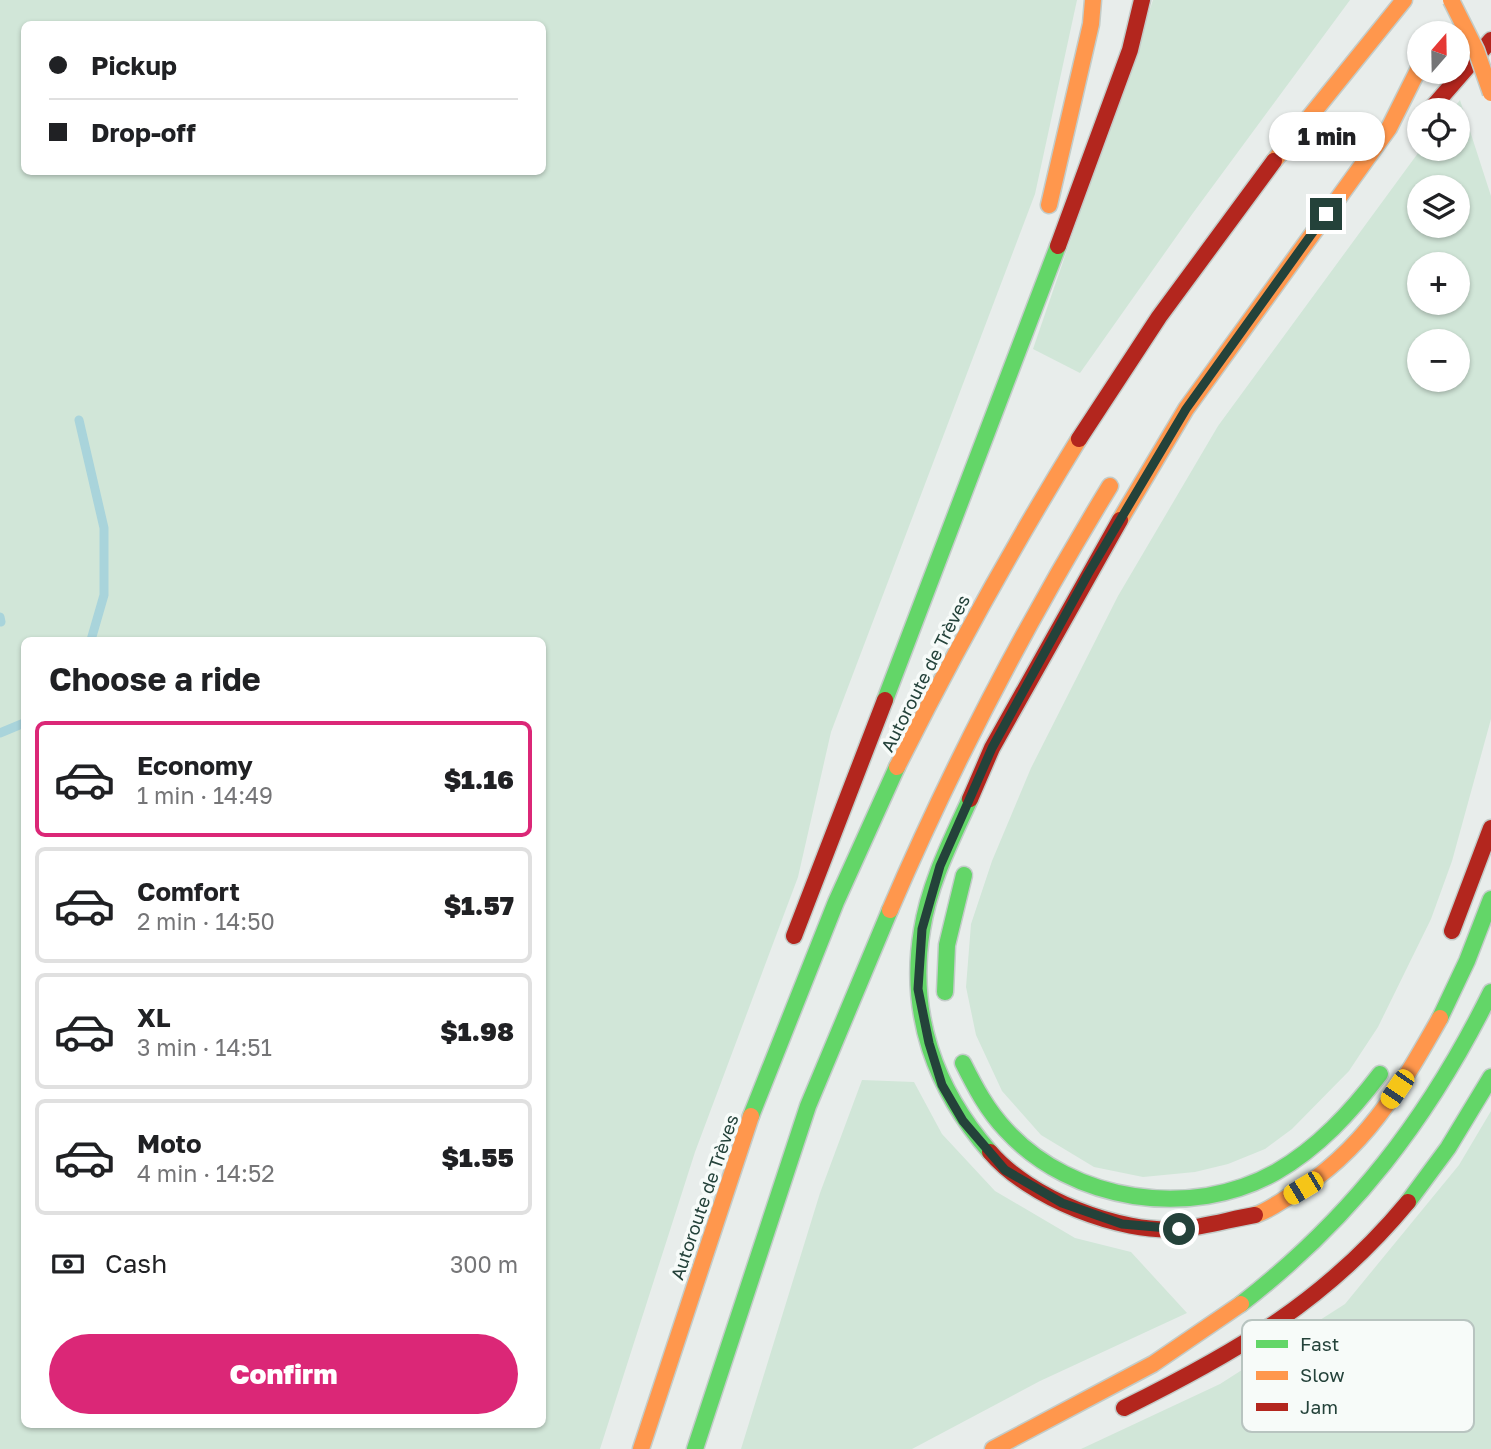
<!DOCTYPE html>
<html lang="en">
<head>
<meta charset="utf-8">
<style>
	body { margin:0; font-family:"Golos Text",sans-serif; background:#f2f2f2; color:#202124; height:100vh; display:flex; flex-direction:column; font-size:26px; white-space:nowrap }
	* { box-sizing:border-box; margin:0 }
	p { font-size:23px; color:#757577 }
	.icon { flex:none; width:38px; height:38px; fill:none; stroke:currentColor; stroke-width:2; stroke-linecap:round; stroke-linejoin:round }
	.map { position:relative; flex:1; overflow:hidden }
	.drawer { position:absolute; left:21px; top:637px; width:525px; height:791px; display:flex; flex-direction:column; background:#fff; border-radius:10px; box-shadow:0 2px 5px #0004 }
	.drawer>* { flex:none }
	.hud { position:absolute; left:21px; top:21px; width:525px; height:154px; border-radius:10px; box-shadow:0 2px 5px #0004; display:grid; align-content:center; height:154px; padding:0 28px; background:#fff }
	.needle { width:46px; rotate:20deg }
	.fabs { position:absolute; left:1407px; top:21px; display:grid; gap:14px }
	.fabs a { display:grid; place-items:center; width:63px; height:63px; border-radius:50%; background:#fff; box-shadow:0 2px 5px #0004; font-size:35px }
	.end { position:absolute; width:32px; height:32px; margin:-16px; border:9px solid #24423a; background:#fff; box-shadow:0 0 0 4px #fff }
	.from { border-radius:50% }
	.bubble { position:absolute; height:49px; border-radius:24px; background:#fff; box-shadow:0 2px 5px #0004; font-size:23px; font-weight:800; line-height:49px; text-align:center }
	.car { position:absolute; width:21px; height:42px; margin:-21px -10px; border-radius:9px; box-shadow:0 0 5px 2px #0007; background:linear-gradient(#f5c518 24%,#345 0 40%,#f5c518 0 76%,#345 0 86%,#f5c518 0) }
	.hud b { display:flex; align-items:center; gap:24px; height:66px; font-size:26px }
	.hud b+b { border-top:2px solid #e0e0e0 }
	.hud i { width:18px; height:18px; background:#202124 }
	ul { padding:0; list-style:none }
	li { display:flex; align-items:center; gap:21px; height:116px; margin:0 14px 10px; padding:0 14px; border:4px solid #e0e0e0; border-radius:10px }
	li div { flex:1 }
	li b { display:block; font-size:26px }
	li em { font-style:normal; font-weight:800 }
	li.current { border-color:#db2777 }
	li>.icon { width:63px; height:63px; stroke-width:1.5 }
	h2 { padding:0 28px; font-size:32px; line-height:84px }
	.pay { display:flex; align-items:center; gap:18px; height:77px; padding:0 28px; font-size:26px }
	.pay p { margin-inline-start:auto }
	.primary-button { display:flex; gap:14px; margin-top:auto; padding:14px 28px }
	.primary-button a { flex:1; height:80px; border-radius:42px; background:#db2777; color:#fff; font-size:28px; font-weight:800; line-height:80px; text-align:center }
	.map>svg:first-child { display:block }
	.green { fill:#d1e6d8; fill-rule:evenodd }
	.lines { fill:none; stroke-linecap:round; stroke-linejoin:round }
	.stream { stroke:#a9d4db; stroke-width:9 }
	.fast-casing { stroke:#c3ccc9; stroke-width:19 }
	.slow-casing { stroke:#c3ccc9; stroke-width:19 }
	.jam-casing { stroke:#c3ccc9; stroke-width:19 }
	.fast { stroke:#63d668; stroke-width:16 }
	.slow { stroke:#ff974d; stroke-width:16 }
	.jam { stroke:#b3261e; stroke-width:16 }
	.slow-bridge-casing { stroke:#c3ccc9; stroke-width:19; stroke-linecap:butt }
	.slow-bridge { stroke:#ff974d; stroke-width:16 }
	.route { stroke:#24423a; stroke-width:9 }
	.labels { text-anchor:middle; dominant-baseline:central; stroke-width:7; stroke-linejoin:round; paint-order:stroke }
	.street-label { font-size:18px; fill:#24423a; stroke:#f7fbf9 }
	.key { fill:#f7fbf9; stroke:#b8c4c0; stroke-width:2 }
	.key-label { font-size:19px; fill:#24423a }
</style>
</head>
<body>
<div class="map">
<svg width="1491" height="1449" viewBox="0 0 1491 1449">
	<rect width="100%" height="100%" fill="#e8edeb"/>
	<!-- green -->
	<g class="green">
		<path d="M0,0H1077L1035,194L831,732L798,877L695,1152L600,1449H0ZM24,24H542V172H24ZM24,640H542V1424H24Z"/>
		<polygon points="1153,0 1350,0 1193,213 1080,373 1033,349"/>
		<path d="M1460,100L1491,196V719L1452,861L1431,919L1378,1027L1349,1071L1292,1129L1265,1149L1228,1164L1195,1172L1143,1177L1094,1167L1041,1135L1002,1091L976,1035L966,987L971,924L992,861L1031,768L1118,596L1218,426L1421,149H1458V110H1452ZM1419,187H1458V226H1419ZM1419,264H1458V303H1419ZM1419,341H1458V380H1419Z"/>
		<polygon points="862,1080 914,1082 942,1134 995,1191 1075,1238 1131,1252 1187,1313 1040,1381 912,1449 741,1449 820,1193"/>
		<polygon points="1491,1111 1491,1449 1081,1449 1220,1384 1345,1304 1459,1165"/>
	</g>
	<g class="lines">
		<!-- stream -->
		<g class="stream">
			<polyline points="79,420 104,528 104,595 91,640"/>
			<polyline points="0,617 1,622"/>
			<polyline points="0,733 24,723"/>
		</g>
		<!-- fast casing -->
		<g class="fast-casing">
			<g id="fast">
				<polyline points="885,700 1058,246"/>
				<path d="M970,799C951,841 929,884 922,930C908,1014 935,1089 990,1152"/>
				<polyline points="945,992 947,945 964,875"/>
				<polyline points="1440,1018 1467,961 1491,899"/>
				<path d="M963,1063C975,1087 987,1110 1006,1130C1072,1202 1191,1220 1276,1172C1318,1148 1351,1112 1380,1074"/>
				<polyline points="751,1116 836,902 897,767"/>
				<polyline points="1408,1202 1448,1148 1491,1077"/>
				<path d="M1241,1304C1352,1218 1429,1118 1491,992"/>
				<polyline points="695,1449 808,1106 890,910"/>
			</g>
		</g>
		<!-- slow casing -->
		<g class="slow-casing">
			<g id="slow">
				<polyline points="1274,161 1404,0"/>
				<polyline points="1049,205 1091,24 1093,0"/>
				<polyline points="1120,520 1186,409 1389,128 1419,68"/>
				<path d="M897,767C953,655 1013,546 1079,439"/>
				<path d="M890,910C953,763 1027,622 1110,486"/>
				<path d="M1255,1215C1268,1211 1281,1201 1293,1194C1364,1150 1400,1089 1440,1018"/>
				<polyline points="641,1449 751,1116"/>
				<polyline points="993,1449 1153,1364 1241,1304"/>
			</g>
		</g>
		<!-- jam casing -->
		<g class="jam-casing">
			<g id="jam">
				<polyline points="1430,110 1491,40"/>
				<polyline points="1058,246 1130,50 1142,0"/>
				<polyline points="1079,439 1159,317 1274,161"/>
				<polyline points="970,799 992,748 1120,520"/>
				<polyline points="1452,931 1491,828"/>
				<polyline points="794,936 885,700"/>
				<path d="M990,1152C1029,1198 1120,1234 1180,1229C1205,1227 1231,1219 1255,1215"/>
				<path d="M1124,1408C1237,1352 1326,1301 1408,1202"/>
			</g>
		</g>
		<!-- fast -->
		<use href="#fast" class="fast"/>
		<!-- slow -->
		<use href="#slow" class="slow"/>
		<!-- jam -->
		<use href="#jam" class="jam"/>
		<!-- slow-bridge casing -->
		<g class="slow-bridge-casing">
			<polyline id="slow-bridge" points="1451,0 1476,50 1491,93"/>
		</g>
		<!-- slow-bridge -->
		<use href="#slow-bridge" class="slow-bridge"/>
	</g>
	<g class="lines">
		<!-- route -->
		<polyline class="route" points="1179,1229 1122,1224 1062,1203 1005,1170 963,1121 942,1085 929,1043 918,989 922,929 940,866 992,748 1088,574 1186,409 1326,214"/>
	</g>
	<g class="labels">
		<!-- street labels -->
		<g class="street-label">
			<text transform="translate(925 673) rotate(-63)">Autoroute de Trèves</text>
			<text transform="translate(704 1197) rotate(-71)">Autoroute de Trèves</text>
		</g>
	</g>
	<!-- legend -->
	<rect x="1242" y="1320" width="232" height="112" rx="10" class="key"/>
	<rect x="1256" y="1340" width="32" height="8" fill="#63d668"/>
	<rect x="1256" y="1371" width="32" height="9" fill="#ff974d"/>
	<rect x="1256" y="1403" width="32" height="8" fill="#b3261e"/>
	<g class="key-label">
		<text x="1300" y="1351">Fast</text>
		<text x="1300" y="1382">Slow</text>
		<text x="1300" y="1414">Jam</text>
	</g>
</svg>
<div class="fabs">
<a><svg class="needle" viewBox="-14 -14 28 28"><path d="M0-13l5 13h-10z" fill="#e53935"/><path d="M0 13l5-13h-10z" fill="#757577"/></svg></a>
<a><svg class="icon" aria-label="locate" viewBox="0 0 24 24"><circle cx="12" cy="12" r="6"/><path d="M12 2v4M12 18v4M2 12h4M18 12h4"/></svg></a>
<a><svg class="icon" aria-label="layers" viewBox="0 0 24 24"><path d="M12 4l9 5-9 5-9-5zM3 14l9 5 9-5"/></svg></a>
<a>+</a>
<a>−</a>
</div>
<i class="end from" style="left:1179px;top:1229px"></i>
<i class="end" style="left:1326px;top:214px"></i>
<div class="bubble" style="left:1269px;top:112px;width:116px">1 min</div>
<i class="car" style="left:1397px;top:1089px;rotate:214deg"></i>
<i class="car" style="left:1303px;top:1188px;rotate:239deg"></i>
<div class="hud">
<b><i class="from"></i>Pickup</b>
<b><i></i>Drop-off</b>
</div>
<section class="drawer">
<h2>Choose a ride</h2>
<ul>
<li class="current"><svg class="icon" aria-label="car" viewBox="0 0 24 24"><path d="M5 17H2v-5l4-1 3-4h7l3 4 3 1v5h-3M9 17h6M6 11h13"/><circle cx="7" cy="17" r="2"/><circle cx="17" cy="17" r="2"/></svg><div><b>Economy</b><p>1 min · 14:49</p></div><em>$1.16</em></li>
<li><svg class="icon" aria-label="car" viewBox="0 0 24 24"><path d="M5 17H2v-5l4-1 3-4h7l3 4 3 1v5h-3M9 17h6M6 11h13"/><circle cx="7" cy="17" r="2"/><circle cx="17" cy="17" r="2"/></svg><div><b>Comfort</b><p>2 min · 14:50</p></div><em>$1.57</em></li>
<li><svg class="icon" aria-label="car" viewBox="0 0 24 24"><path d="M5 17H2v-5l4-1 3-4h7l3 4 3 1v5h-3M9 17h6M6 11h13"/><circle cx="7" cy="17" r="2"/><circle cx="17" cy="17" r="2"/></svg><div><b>XL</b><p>3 min · 14:51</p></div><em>$1.98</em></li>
<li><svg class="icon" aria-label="car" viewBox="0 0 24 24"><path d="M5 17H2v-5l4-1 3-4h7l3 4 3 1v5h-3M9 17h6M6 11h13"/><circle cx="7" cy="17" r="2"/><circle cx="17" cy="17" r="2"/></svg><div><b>Moto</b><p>4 min · 14:52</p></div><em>$1.55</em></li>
</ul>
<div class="pay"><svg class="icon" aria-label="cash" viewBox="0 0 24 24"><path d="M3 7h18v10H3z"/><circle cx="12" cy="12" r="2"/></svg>Cash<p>300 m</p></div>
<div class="primary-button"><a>Confirm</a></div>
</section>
</div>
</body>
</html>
